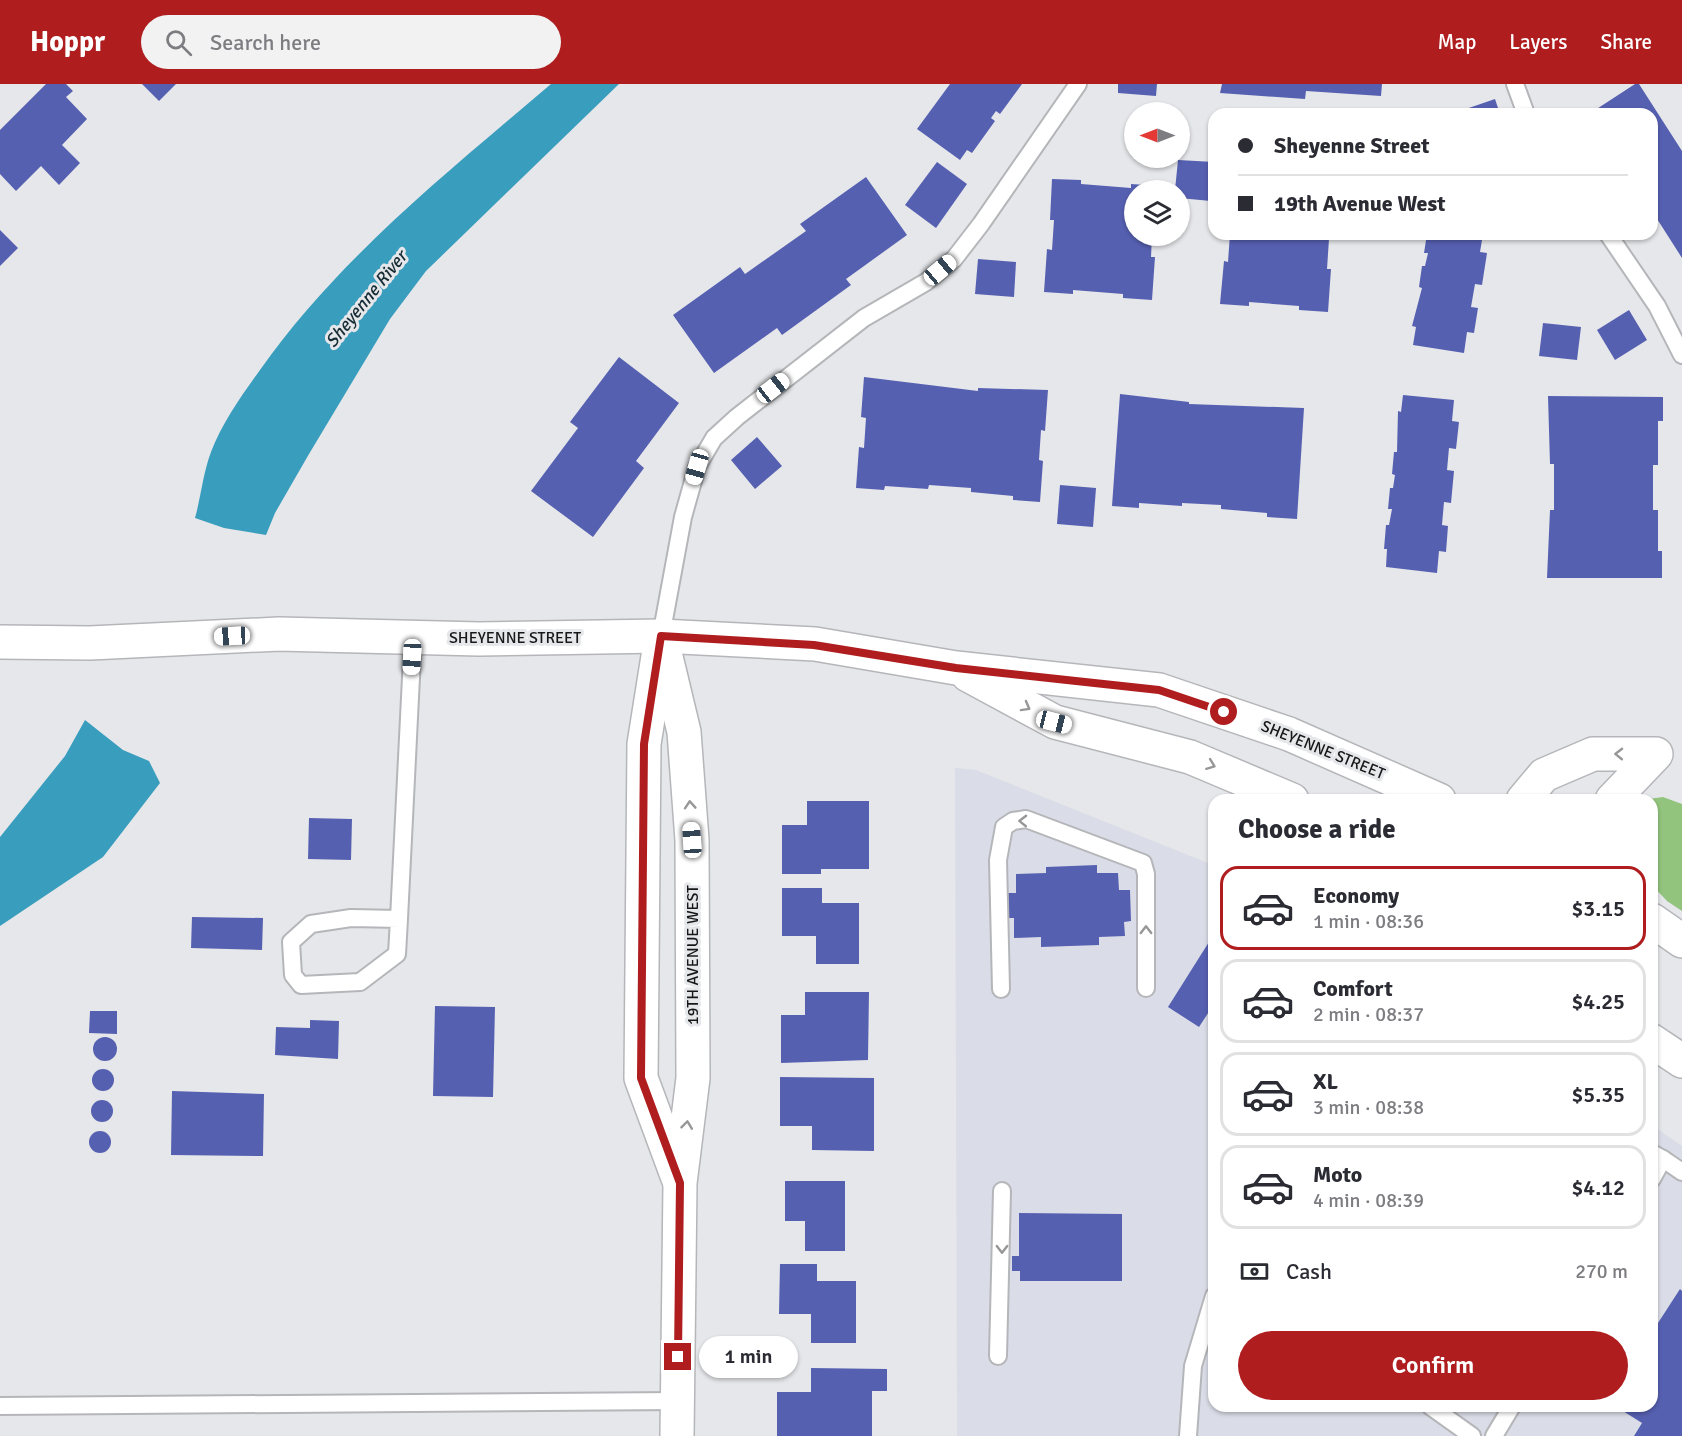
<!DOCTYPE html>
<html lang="en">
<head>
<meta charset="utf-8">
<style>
	body { margin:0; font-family:Signika,sans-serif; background:#f2f2f3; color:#2b2b33; height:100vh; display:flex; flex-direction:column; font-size:22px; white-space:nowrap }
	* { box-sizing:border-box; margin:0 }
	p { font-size:20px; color:#7c7c81 }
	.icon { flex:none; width:33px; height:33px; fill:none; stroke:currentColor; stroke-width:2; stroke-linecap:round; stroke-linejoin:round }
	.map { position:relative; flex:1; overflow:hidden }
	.drawer { position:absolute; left:1208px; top:710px; width:450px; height:618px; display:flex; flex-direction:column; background:#fff; border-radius:18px; box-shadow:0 2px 4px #0004 }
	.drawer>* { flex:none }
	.guide { position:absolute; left:1208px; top:24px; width:450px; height:132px; border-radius:18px; box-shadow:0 2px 4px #0004; display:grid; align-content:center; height:132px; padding:0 30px; background:#fff }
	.needle { width:39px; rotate:270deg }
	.fabs { position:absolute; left:1124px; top:18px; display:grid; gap:12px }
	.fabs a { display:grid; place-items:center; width:66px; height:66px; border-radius:50%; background:#fff; box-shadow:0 2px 4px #0004; font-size:30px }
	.end { position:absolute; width:27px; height:27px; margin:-14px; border:8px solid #af1d1f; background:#fff; box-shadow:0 0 0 3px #fff }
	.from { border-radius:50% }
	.bubble { position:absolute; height:42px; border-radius:21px; background:#fff; box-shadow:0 2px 4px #0004; font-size:20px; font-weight:600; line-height:42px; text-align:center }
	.car { position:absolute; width:18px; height:36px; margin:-18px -9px; border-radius:8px; box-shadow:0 0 4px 2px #0007; background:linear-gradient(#fff 24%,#345 0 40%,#fff 0 76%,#345 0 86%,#fff 0) }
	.guide b { display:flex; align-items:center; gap:21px; height:57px; font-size:22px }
	.guide b+b { border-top:2px solid #e1e1e2 }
	.guide i { width:15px; height:15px; background:#2b2b33 }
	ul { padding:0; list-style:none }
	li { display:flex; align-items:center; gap:18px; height:84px; margin:0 12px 9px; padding:0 18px; border:3px solid #e1e1e2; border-radius:18px }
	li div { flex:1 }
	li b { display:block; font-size:22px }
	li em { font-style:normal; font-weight:600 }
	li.on { border-color:#af1d1f }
	li>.icon { width:54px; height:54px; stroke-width:1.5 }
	h2 { padding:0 30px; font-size:27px; line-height:72px }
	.pay { display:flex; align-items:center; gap:15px; height:66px; padding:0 30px; font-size:22px }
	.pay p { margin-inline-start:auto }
	.action { display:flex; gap:12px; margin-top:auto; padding:12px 30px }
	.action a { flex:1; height:69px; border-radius:36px; background:#af1d1f; color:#fff; font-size:24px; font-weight:600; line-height:69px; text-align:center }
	header { display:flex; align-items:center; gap:36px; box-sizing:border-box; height:84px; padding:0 30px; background:#af1d1f; color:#fff }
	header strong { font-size:28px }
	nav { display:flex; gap:33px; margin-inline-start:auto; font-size:21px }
	.search { width:420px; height:54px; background:#f2f2f3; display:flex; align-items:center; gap:15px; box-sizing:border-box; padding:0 21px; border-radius:33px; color:#7c7c81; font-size:22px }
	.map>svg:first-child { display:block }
	.built { fill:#dadde7 }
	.green { fill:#92c47d }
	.water { fill:#399dbd }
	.building { fill:#5660b1 }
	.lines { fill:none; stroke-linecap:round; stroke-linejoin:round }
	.service-casing { stroke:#b5b6b9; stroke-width:20 }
	.minor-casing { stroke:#b5b6b9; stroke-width:36 }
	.tertiary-casing { stroke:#b5b6b9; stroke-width:36 }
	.secondary-casing { stroke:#b5b6b9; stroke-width:36 }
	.service { stroke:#fff; stroke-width:16 }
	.minor { stroke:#fff; stroke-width:33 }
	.tertiary { stroke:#fff; stroke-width:33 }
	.secondary { stroke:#fff; stroke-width:33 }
	.oneway { stroke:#979797 }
	.route { stroke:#af1d1f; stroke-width:8 }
	.labels { text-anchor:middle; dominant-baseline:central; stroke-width:6; stroke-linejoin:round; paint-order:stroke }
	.street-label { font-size:16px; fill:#171718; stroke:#e6e7ea }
	.water-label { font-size:18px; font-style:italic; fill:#172d35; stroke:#e6e7ea }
</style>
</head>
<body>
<header>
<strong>Hoppr</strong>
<div class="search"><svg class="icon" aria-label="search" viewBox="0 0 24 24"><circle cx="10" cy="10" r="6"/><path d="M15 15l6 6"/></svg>Search here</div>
<nav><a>Map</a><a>Layers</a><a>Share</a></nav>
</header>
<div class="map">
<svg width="1682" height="1352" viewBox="0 0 1682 1352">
	<rect width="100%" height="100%" fill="#e6e7ea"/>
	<!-- built -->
	<polygon class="built" points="955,684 976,686 1213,781 1214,1322 1652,1322 1652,1041 1682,1062 1682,1352 957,1352"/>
	<!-- green -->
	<polygon class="green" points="1663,713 1682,720 1682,827 1667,817 1652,801 1652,716 1649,715"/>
	<!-- water -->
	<g class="water">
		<path d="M551,0H619L426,187L390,235L309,370L275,429L266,451L224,444L195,434C201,413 203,389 211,368C222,339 242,311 260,286C339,174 447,89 551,0Z"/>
		<polygon points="85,636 123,666 149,677 160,699 103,773 0,842 0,753 65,672"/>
	</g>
	<!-- building -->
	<g class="building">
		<polygon points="46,0 66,0 73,7 66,13 87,35 62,61 80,79 59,101 41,82 16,107 0,90 0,46"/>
		<polygon points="142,0 176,0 159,17"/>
		<polygon points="950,0 1022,0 1000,30 996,27 991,34 995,37 972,69 967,66 960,76 917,45"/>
		<polygon points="1118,0 1157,0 1156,12 1118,9"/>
		<polygon points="1222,0 1382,0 1381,12 1306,7 1305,15 1220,9"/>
		<polygon points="1635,0 1639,0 1682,67 1682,174 1652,127 1652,30 1589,30"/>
		<polygon points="1495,15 1500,30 1461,30 1460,27"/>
		<polygon points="1178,76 1214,78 1211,117 1179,114 1179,106 1175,106"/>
		<polygon points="937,78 967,100 936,144 905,121"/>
		<polygon points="866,93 907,151 846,195 851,201 782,251 777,244 714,289 673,231 740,183 745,190 806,147 800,140"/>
		<polygon points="1052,95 1081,96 1081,100 1131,104 1131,100 1160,102 1160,106 1134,106 1134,152 1152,152 1151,173 1155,173 1152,216 1123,214 1123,210 1073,206 1073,210 1044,208 1047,165 1052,166 1054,136 1050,136"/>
		<polygon points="0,146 18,164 0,182"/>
		<polygon points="1230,150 1334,150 1333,156 1329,155 1327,185 1331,185 1328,228 1299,226 1299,222 1249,218 1249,222 1220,220 1224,177 1228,178"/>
		<polygon points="1427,150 1483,150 1480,168 1487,169 1482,201 1475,200 1471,223 1478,224 1474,249 1467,248 1464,269 1413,261 1416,243 1412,242 1422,204 1419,203 1422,182 1425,182 1428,169 1424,169"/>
		<polygon points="978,175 1016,178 1014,213 975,210"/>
		<polygon points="1629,226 1647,256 1615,276 1597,246"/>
		<polygon points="1543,239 1581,243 1577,276 1539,272"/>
		<polygon points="619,273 679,319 636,377 644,384 593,453 531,407 578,344 570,338"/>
		<polygon points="864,293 978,307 978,304 1048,306 1045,347 1041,346 1039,376 1043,377 1040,418 1013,416 1013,412 971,408 971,404 929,401 928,405 885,402 884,406 856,404 859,363 864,364 866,334 861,333"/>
		<polygon points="1120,310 1189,318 1189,320 1304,324 1297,435 1267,433 1267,429 1221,425 1221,421 1182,419 1182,422 1139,419 1139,424 1112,422"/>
		<polygon points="1403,311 1454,316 1452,337 1459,338 1456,365 1449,364 1447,386 1454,387 1451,419 1444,418 1442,441 1448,442 1446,468 1439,467 1437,489 1386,483 1387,465 1384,465 1386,441 1389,441 1392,425 1388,425 1390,404 1393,404 1395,391 1392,390 1394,368 1397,368 1398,327 1401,328"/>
		<polygon points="1548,312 1663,313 1663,337 1658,337 1658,381 1653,381 1653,426 1658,426 1658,467 1662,467 1662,494 1547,494 1550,426 1554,426 1554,380 1550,380"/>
		<polygon points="757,353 782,382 755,405 731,376"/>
		<polygon points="1060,401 1096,404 1093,443 1057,440"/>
		<polygon points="807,717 869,717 869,785 821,785 821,790 782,790 782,741 807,741"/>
		<polygon points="309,734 352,735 351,776 308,775"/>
		<polygon points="1097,781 1097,789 1118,789 1119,806 1130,806 1131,837 1124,838 1125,852 1099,853 1099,861 1041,863 1041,853 1014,854 1014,834 1009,834 1008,809 1016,809 1016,790 1046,789 1046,783"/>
		<polygon points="782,804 822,804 822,819 859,819 859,880 816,880 816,852 782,852"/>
		<polygon points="192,833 263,834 262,866 191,864"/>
		<polygon points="1214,850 1214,920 1199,943 1168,923"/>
		<polygon points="805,908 869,908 868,976 781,979 781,931 805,931"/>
		<polygon points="435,922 495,923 493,1013 433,1012"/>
		<polygon points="90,927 117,927 117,950 89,949"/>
		<polygon points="310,936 339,937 338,975 275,971 276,943 310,944"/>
		<circle cx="105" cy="965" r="12"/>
		<circle cx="103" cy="996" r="11"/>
		<polygon points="780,993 874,994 874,1067 812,1066 812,1042 780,1042"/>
		<polygon points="172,1007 264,1010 263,1072 171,1071"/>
		<circle cx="102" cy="1027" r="11"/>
		<circle cx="100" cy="1058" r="11"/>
		<polygon points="785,1097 845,1097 845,1167 805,1167 805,1137 785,1137"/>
		<polygon points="1019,1129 1122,1130 1122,1197 1020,1197 1020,1187 1012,1187 1012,1172 1019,1172"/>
		<polygon points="780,1180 817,1180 817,1197 856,1197 856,1259 811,1259 811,1230 779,1230"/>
		<polygon points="1680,1205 1682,1207 1682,1352 1634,1352 1642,1339 1615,1322 1652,1322 1652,1237 1658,1239"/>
		<polygon points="811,1284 887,1285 887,1307 872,1307 872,1352 777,1352 777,1308 811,1308"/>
	</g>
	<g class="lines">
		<!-- service casing -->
		<g class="service-casing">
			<g id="service">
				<polyline points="1515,0 1526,30"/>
				<polyline points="1608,150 1657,222 1682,271"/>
				<polyline points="661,552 683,433 697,383 714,354 737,333 864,234 926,198 954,175 981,140 1078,0"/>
				<polyline points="399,835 351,834 311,840 291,858 293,891 301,901 360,898 397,870 399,835 413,553"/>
				<polyline points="1001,905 998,776 1004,743 1013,737 1026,735 1143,779 1146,790 1146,904"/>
				<polyline points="1652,1069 1663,1075 1652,1095"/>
				<polyline points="1663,1075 1682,1088"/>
				<polyline points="998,1272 1002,1107"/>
				<polyline points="0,1322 678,1317"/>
				<polyline points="1430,1322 1472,1352"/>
				<polyline points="1188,1352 1193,1282 1214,1212"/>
				<polyline points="1494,1352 1512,1322"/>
			</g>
		</g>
		<!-- minor casing -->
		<g class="minor-casing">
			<polyline id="minor" points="1523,716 1544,691 1593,670 1656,670 1612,716"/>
		</g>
		<!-- tertiary casing -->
		<g class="tertiary-casing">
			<g id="tertiary">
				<polyline points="661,552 684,648 692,756 693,994 680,1099 677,1352"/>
				<polyline points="659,566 644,660 641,994 678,1094"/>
			</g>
		</g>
		<!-- secondary casing -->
		<g class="secondary-casing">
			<g id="secondary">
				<polyline points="0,558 90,559 279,550 479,555 661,552 815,560 956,584 1159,606 1289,650 1439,716"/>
				<polyline points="968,591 1055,638 1190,673 1292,716"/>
				<polyline points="1652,836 1682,857"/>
				<polyline points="1652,957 1682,977"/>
			</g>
		</g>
		<!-- service -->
		<use href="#service" class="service"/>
		<!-- minor -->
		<use href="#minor" class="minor"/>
		<!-- tertiary -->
		<use href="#tertiary" class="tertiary"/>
		<!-- secondary -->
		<use href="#secondary" class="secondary"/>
	</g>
	<!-- one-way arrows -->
	<defs><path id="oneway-chevron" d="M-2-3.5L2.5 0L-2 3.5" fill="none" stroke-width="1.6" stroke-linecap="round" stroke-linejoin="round" transform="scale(1.5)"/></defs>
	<g class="oneway">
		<use href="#oneway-chevron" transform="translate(1026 623) rotate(29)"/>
		<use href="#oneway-chevron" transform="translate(1619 670) rotate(-179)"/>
		<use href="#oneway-chevron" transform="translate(1211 681) rotate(21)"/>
		<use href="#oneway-chevron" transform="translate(690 721) rotate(-94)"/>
		<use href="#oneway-chevron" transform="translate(1023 737) rotate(-179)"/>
		<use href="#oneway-chevron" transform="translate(1146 846) rotate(-90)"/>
		<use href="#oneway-chevron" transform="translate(687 1041) rotate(-83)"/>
		<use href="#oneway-chevron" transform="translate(1002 1165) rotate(90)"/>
	</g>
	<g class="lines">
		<!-- route -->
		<polyline class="route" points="678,1273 680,1099 641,994 644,660 661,552 814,561 956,584 1159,606 1224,628"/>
	</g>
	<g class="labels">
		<!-- street labels -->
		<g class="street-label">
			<text x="515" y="554">SHEYENNE STREET</text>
			<text transform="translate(1323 666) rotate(22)">SHEYENNE STREET</text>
			<text transform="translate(693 871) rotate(-90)">19TH AVENUE WEST</text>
		</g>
		<!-- water labels -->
		<g class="water-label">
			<text transform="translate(366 215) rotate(-51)">Sheyenne River</text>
		</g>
	</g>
</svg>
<div class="fabs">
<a><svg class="needle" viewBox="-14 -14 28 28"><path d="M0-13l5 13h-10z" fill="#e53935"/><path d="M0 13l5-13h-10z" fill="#7c7c81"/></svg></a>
<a><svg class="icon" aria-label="layers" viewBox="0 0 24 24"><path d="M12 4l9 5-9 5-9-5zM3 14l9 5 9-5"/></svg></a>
</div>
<i class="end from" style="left:1224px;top:628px"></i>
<i class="end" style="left:678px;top:1273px"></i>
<div class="bubble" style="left:699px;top:1252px;width:99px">1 min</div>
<i class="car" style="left:940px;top:186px;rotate:50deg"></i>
<i class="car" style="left:773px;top:304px;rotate:52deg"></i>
<i class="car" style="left:697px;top:383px;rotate:196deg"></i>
<i class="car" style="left:232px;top:552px;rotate:267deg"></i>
<i class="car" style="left:412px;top:573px;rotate:183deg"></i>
<i class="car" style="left:1054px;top:638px;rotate:104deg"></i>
<i class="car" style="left:692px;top:756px;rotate:356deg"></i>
<div class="guide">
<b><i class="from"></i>Sheyenne Street</b>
<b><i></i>19th Avenue West</b>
</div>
<section class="drawer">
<h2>Choose a ride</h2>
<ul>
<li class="on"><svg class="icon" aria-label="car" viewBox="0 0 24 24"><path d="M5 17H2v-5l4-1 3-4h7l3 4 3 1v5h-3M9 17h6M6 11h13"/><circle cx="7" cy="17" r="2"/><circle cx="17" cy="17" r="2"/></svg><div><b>Economy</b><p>1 min · 08:36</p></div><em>$3.15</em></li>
<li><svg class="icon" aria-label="car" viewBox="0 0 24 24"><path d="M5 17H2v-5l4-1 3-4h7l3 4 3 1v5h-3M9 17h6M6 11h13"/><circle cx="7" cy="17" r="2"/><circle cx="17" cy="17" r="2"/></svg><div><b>Comfort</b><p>2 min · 08:37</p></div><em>$4.25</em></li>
<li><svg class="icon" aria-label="car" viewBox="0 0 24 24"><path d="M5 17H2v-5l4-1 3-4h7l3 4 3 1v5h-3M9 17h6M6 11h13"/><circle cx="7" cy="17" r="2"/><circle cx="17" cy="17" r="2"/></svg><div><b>XL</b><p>3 min · 08:38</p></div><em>$5.35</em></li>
<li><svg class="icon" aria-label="car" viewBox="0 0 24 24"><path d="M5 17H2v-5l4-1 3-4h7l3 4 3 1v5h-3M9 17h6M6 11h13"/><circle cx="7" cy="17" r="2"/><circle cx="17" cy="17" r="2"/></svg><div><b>Moto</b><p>4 min · 08:39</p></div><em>$4.12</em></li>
</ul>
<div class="pay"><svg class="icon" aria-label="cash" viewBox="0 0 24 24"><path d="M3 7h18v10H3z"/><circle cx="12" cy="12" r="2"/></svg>Cash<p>270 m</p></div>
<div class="action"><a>Confirm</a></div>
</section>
</div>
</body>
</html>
